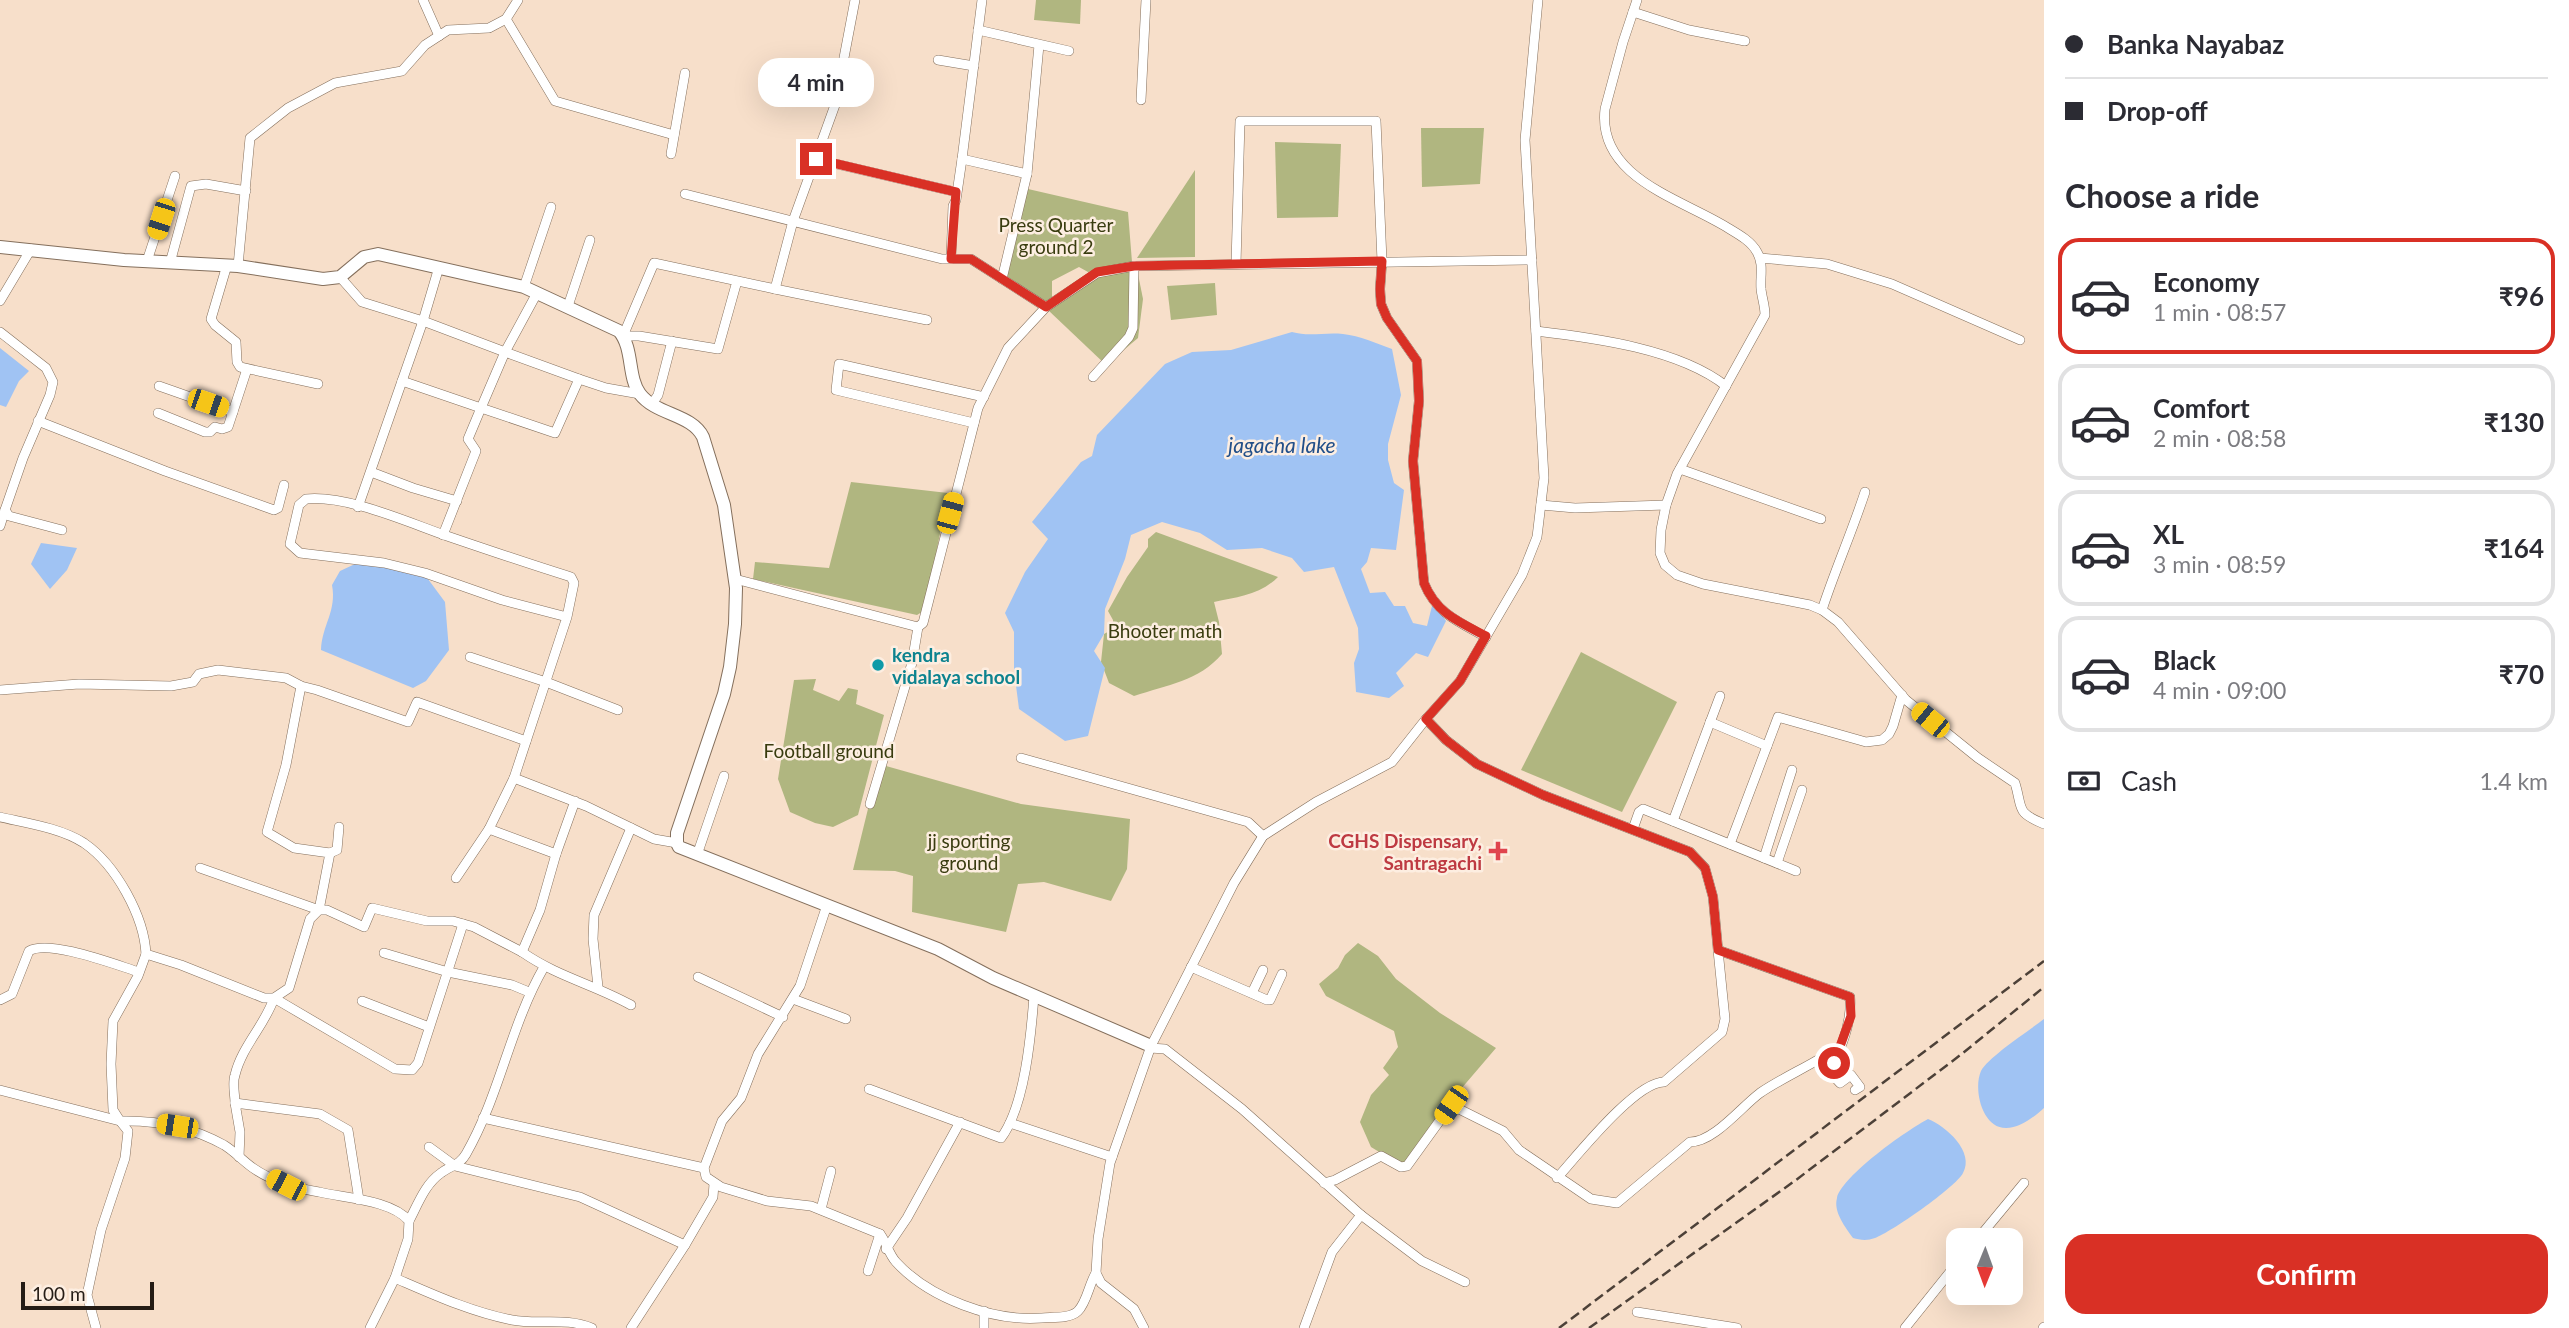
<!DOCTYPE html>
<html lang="en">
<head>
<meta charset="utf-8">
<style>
	body { margin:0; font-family:Lato,sans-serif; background:#f2f2f3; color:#2b2b33; height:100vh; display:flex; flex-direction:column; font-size:26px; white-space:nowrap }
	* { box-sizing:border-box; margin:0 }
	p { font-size:23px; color:#7c7c81 }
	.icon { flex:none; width:38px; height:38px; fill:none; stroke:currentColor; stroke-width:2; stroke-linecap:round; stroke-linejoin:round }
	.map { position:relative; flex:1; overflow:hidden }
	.side { display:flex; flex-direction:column; background:#fff; width:525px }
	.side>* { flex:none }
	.top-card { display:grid; align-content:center; height:154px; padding:0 21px; background:#fff }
	.needle { width:46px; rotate:181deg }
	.fabs { position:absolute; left:1946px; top:1228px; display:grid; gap:14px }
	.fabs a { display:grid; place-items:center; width:77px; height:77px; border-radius:14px; background:#fff; box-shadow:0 7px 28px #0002; font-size:35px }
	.scale { position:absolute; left:21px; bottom:18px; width:133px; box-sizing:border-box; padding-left:7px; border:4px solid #251c15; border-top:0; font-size:19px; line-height:24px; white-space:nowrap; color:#251c15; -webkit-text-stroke:5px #fdeee1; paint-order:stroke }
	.end { position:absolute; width:32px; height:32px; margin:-16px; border:9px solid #d93025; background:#fff; box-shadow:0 0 0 4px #fff }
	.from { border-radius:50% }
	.bubble { position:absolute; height:49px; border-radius:21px; background:#fff; box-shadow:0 7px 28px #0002; font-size:23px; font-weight:700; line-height:49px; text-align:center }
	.car { position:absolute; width:21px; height:42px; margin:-21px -10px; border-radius:9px; box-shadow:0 0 5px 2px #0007; background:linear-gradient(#f5c518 24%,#345 0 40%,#f5c518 0 76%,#345 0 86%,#f5c518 0) }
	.top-card b { display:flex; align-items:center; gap:24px; height:66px; font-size:26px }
	.top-card b+b { border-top:2px solid #e1e1e2 }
	.top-card i { width:18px; height:18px; background:#2b2b33 }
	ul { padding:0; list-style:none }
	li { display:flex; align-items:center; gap:21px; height:116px; margin:0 14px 10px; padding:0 7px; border:4px solid #e1e1e2; border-radius:21px }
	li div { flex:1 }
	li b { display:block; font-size:26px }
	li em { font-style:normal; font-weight:700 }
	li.active { border-color:#d93025 }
	li>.icon { width:63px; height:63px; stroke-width:1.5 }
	h2 { padding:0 21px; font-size:32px; line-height:84px }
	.pay { display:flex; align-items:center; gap:18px; height:77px; padding:0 21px; font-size:26px }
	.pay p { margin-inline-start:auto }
	.primary-button { display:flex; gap:14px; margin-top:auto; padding:14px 21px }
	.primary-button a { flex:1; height:80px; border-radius:21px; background:#d93025; color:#fff; font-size:28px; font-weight:700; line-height:80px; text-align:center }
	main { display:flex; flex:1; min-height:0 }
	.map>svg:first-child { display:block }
	.green { fill:#b0b680 }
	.water { fill:#a0c3f3 }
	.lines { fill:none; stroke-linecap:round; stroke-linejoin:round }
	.minor-casing { stroke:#846f5c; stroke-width:10 }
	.secondary-casing { stroke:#846f5c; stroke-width:14 }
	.minor { stroke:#fff; stroke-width:9 }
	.secondary { stroke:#fff; stroke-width:12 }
	.rail { stroke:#4d4138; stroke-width:2.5; stroke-dasharray:10 5; stroke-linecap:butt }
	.route { stroke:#d93025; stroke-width:9 }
	.culture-dot { fill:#0f9aa8; stroke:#fdeee1; stroke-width:2.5 }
	.health-dot { fill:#e0444e; stroke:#fdeee1; stroke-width:2.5 }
	.labels { text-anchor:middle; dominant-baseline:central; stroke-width:5; stroke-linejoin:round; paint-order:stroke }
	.park-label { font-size:19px; fill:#393c0f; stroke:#fdeee1 }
	.culture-label { font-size:19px; font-weight:bold; fill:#0d838f; stroke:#fdeee1; text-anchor:start }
	.health-label { font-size:19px; font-weight:bold; fill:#be3a42; stroke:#fdeee1; text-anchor:end }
	.water-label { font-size:21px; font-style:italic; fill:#224f89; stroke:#fdeee1 }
</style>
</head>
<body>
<main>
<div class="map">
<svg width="2044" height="1328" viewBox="0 0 2044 1328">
	<rect width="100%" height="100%" fill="#f7dfca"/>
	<!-- green -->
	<g class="green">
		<polygon points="1036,0 1081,0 1080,24 1034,20"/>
		<polygon points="1421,128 1484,128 1480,184 1422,187"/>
		<polygon points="1275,142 1341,144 1338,217 1277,218"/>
		<polygon points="1195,170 1195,257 1137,258"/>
		<polygon points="1028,189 1128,212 1132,262 1088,272 1079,267 1052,281 1052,297 1046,302 1006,276"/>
		<polygon points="1137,269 1143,299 1138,338 1106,365 1048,310 1099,275"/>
		<polygon points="1215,283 1217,315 1171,320 1167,286"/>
		<polygon points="851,482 948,493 925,610 917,615 753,579 755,562 829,568"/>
		<path d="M1156,532L1278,577C1260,595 1238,597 1214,602L1219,622L1222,654C1199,681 1167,685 1134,696L1109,683L1101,662L1104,634L1113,629V620L1108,611L1127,577L1148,547V539Z"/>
		<polygon points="1581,652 1677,702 1622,812 1521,770"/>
		<polygon points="816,679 813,690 839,701 848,688 858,690 856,704 884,715 858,815 833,827 815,823 790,812 778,779 794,680"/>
		<polygon points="879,764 1021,804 1130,819 1127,869 1111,901 1044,882 1018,884 1006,932 912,912 913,876 895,871 853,870"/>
		<polygon points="1358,943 1378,956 1396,979 1440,1013 1496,1048 1437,1117 1404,1167 1371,1147 1360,1122 1371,1095 1389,1075 1383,1068 1398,1047 1394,1031 1326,996 1319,984 1338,968 1345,955"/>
	</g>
	<!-- water -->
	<g class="water">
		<path d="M1292,332C1309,337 1325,332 1343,334C1360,336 1376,343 1392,349L1401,395L1388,444V460L1394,483L1404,490L1396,550L1371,548L1367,562L1361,569L1370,593L1385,592L1394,606H1405L1413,623L1427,626L1433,602L1446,621L1428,657L1416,653L1396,673L1404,686L1389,698L1356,692L1354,663L1359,649L1358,628L1334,567L1304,572L1292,558L1262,548L1227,550L1200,533L1162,522L1131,535L1125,559L1105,609L1104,634L1094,651L1105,668L1088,736L1065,741L1019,709L1014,670V632L1005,613L1025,572L1048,539L1032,522L1081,462L1092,456L1097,435L1165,364L1192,352L1231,350Z"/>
		<polygon points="0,348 29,371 19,381 6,407 0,405"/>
		<polygon points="41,543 77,548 67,570 50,589 31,564"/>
		<path d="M355,564L386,566L425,575L445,602L449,650L426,681L413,688L321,650C322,625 337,611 332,585L340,571Z"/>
		<path d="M2044,1019V1108C2034,1117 2020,1128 2006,1128C1982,1128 1973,1089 1981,1071C1988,1057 2030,1030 2044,1019Z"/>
		<path d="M1928,1119C1946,1126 1975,1152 1963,1173C1956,1187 1890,1233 1875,1238C1867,1241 1860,1240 1853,1238C1846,1228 1833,1212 1837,1198C1842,1176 1907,1130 1928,1119Z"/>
	</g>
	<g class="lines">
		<!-- minor casing -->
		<g class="minor-casing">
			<g id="minor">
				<polyline points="423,0 439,36"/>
				<polyline points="982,0 962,159 1027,174 1002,279"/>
				<path d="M1538,0L1525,140L1544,478L1537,537L1522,575L1460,681L1426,719L1446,740L1477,764L1543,795L1690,852L1705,868L1713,897L1718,950L1850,997C1852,1023 1842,1048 1829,1071L1840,1083L1851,1075L1860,1087L1855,1090"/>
				<path d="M1637,0L1623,42L1605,109C1597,178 1682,199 1728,228C1738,234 1751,241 1757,252C1764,264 1760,276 1761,289C1762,298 1765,306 1765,315L1677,474L1666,505L1661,530L1660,553L1665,565L1677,575L1703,584L1810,605L1822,610L1838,622L1906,700L1978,758L2015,783C2023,809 2015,812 2044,824"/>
				<polyline points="1633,12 1689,30 1745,41"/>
				<polyline points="506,19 555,101 674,135"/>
				<polyline points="978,30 1069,51"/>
				<polyline points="938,60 974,66"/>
				<polyline points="1141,100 1146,0"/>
				<polyline points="671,154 685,73"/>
				<polyline points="815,159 956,192"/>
				<polyline points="1027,174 1039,45"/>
				<polyline points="685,194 942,259 971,259 1046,307"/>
				<polyline points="1760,258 1827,264 1892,284 2020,340"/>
				<polyline points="951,259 953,206 956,200 962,159"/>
				<polyline points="147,261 175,176"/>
				<polyline points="170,263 191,186 206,184 246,191"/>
				<path d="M1236,264L1240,121H1376L1382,261L1380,289L1381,304L1387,318L1417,361L1419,401L1413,461L1424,583C1436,613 1459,622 1486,637"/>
				<polyline points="227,265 211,319 215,325 236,342 237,362 240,367 318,384"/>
				<polyline points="238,266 250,138 288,108 335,83 402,71 425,45 448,30 489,28 506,19 518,0"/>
				<polyline points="340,277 362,302 423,321 505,352 537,293"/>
				<polyline points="737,281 718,349 639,336 623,336 654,263 775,289 793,221 835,105 855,0"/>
				<polyline points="524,287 551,207"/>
				<polyline points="775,289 927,320"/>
				<polyline points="0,301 31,249"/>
				<polyline points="568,306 590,240"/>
				<path d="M1536,331C1595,338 1679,349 1726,386"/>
				<polyline points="0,332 46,368 53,382 50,395 23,458 5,510 9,516 62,530"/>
				<polygon points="505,352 579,379 555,433 481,408"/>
				<polyline points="1093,377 1129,337 1133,328 1134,266"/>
				<polyline points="579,379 606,388 640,394"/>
				<polyline points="402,381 481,408 468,439 476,451 443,535"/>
				<polyline points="159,386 233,412"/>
				<polyline points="652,404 658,395 672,341"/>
				<polyline points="158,413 205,432 210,432 215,427 222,429 228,427 247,369"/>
				<polyline points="38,421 165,471 274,510 278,508 284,485"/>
				<polyline points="974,423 836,390 839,364 984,397"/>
				<polyline points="1680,469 1821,519"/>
				<polyline points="371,472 413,488 457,501"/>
				<polyline points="1541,505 1575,508 1666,505"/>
				<polyline points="358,507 423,321 439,267"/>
				<polyline points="0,526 5,510"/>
				<polyline points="735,579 918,627 923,623 978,408 1008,348 1046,307 1097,273 1134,266 1532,260"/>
				<path d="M1822,610C1835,570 1852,532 1865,492"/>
				<polyline points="470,657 546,682 618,710"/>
				<polyline points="0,690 79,684 171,686 193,682 199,674 218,670 286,678 301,686 317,690 408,722 417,702 526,741"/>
				<polyline points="1710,722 1767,746"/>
				<polyline points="1021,758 1248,822 1263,836"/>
				<path d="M514,778L567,617L574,583L571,577C529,564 488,550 447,536C407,522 347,495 306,499L299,505L290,544L300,553L384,563L425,573L502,600L567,617"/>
				<polyline points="575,801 556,854 489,829 514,778 586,806 654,839 677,843"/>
				<polyline points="870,804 912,663 918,627"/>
				<path d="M0,817C26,823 61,828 84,843C116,865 144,916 146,954L181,965L264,998H274L289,988L310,919L319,910H327L364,927L372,908L427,921H453L474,927L522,952L540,910L556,854"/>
				<polyline points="1673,821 1720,696"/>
				<polyline points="1633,829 1639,812 1643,809 1796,871"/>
				<polyline points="1730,844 1778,717 1866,742 1882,740 1889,734 1893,726 1902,695"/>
				<polyline points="330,853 337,850 339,827"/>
				<polyline points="697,855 724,776"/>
				<polyline points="1764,858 1792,770"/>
				<polyline points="1777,863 1802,790"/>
				<polyline points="200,868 319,910 330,853 294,848 267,832 286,765 301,686"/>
				<polyline points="456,878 489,829"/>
				<path d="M827,905L800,986L758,1054L741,1098L722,1121L704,1168L706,1177L721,1187L767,1201L811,1206L880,1234C887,1243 888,1253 896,1262C929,1298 993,1322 1042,1318C1052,1317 1070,1319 1078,1311C1087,1302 1089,1284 1096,1273"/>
				<path d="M522,952C558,977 593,984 631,1005"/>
				<polyline points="384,953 448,972 512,985 529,992"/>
				<path d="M146,954L138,976L113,1021L111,1064L113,1110L120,1121C156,1120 192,1127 224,1145C234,1151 243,1161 253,1168C273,1182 295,1188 319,1192C344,1198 392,1200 409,1221L408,1239L395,1278"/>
				<polyline points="1191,967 1267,1000 1270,1000 1282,974"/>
				<polyline points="698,977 783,1017"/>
				<polyline points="598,987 593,939 594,915 631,828"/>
				<polyline points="1252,993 1263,970"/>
				<polyline points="793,999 846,1019"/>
				<path d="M0,1000L12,994L29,951C49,939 116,965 139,972"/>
				<polyline points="362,1001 429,1027"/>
				<polyline points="1150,1048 1165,1049 1242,1109 1361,1215"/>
				<path d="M869,1089L1001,1138C1025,1106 1031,1035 1034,996"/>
				<polyline points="0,1090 120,1121 128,1131 125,1158 101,1230 87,1295 96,1328"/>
				<path d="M235,1103C235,1094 232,1083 235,1075C242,1046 265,1025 274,998L395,1069L412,1070L418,1063L463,924"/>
				<polyline points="483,1118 704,1168"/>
				<polyline points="1010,1123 1112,1157"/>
				<polyline points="429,1147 455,1166 580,1197 685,1245"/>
				<polyline points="239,1157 240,1132 235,1103 320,1114 348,1130 359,1200"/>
				<path d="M1557,1178C1577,1156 1635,1082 1664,1082L1722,1032L1725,1019L1718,950"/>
				<path d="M1324,1183L1335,1180L1381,1156L1401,1167L1407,1166L1451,1105L1503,1131L1519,1150L1591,1199L1617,1203L1690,1142C1714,1142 1741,1107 1760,1093C1779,1080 1801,1070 1821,1058L1834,1064"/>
				<polyline points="821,1209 831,1171"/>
				<path d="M409,1221C418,1204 425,1184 441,1173C450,1166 460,1165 466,1154C500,1095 510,1026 544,967"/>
				<polyline points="1976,1241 2024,1183"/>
				<polyline points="886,1249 907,1218 960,1122"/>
				<polyline points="868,1271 880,1234"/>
				<polyline points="1637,1312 1737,1328"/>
				<path d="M370,1328L395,1278C432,1294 471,1312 512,1320C538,1325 567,1317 592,1328"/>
				<polyline points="631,1328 685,1245 713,1197 714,1184"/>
				<polyline points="984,1328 984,1311"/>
				<polyline points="1144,1328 1134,1309 1101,1283 1096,1273 1098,1239 1110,1163 1151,1046 1234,883 1263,836 1316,802 1392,762 1426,719"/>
				<polyline points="1304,1328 1332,1252 1361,1215 1422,1261 1465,1282"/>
				<polyline points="1905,1328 1958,1262"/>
				<polyline points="2043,1328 2044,1327"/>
			</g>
		</g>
		<!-- secondary casing -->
		<g class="secondary-casing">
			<path id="secondary" d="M0,247L124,260L238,266L323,279L340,277L364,257L378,254L524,287L619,331C634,349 627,376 640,394C656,415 692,414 703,437L724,505L736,588L735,624L730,667L724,694L677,833V843L679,847L938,949L993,978L1151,1046"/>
		</g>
		<!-- minor -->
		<use href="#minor" class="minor"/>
		<!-- secondary -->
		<use href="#secondary" class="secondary"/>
		<!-- rail -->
		<g class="rail">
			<polyline points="1559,1328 2044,961"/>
			<polyline points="1589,1328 1796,1180 1963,1053 2044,987"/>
		</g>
	</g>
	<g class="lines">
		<!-- route -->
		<path class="route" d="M816,159L956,192L951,259H971L1046,307L1097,272L1134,266L1382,261L1380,289L1381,304L1387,318L1417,361L1419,401L1413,461L1424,583C1436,613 1459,622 1486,636L1460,681L1426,719L1446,740L1477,764L1543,795L1690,852L1705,868L1713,897L1718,950L1850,997L1851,1016L1834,1063"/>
	</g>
	<!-- markers -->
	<circle class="culture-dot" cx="878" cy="665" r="7"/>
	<path class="health-dot" d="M1494.5 840.5h7v7h7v7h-7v7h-7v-7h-7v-7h7z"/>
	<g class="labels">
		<!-- park labels -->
		<g class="park-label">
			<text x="1056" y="224">Press Quarter<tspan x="1056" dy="22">ground 2</tspan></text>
			<text x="1165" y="630">Bhooter math</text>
			<text x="829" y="750">Football ground</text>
			<text x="969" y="840">jj sporting<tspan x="969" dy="22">ground</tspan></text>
		</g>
		<!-- culture labels -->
		<g class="culture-label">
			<text x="892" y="654">kendra<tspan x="892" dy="22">vidalaya school</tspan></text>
		</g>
		<!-- health labels -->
		<g class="health-label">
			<text x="1482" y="840">CGHS Dispensary,<tspan x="1482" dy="22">Santragachi</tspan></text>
		</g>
		<!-- water labels -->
		<g class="water-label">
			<text x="1282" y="444">jagacha lake</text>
		</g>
	</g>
</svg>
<div class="fabs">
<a><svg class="needle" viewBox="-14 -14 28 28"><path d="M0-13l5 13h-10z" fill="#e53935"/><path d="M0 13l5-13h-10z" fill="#7c7c81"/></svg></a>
</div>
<div class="scale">100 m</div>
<i class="end from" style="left:1834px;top:1063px"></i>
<i class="end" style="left:816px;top:159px"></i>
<div class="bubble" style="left:758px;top:58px;width:116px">4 min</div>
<i class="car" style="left:161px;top:219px;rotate:198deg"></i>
<i class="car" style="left:208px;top:403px;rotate:109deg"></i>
<i class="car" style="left:950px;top:513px;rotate:15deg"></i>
<i class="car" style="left:1930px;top:720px;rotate:309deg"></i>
<i class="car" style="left:1451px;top:1105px;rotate:215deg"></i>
<i class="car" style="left:177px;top:1126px;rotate:279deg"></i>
<i class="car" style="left:286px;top:1185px;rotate:297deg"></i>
</div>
<section class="side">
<div class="top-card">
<b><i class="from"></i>Banka Nayabaz</b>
<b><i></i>Drop-off</b>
</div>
<h2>Choose a ride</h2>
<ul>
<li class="active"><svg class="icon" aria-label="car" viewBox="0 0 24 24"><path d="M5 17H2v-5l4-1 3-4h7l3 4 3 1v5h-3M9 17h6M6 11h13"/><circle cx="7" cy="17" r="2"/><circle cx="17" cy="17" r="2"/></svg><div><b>Economy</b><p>1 min · 08:57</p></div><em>₹96</em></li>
<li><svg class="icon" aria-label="car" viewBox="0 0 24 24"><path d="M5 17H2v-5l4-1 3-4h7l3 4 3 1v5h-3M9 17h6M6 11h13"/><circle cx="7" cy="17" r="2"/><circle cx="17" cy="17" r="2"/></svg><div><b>Comfort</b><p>2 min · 08:58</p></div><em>₹130</em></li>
<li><svg class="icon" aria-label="car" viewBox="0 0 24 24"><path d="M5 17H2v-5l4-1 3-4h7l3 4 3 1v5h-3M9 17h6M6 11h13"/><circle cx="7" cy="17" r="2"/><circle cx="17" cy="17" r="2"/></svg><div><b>XL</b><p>3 min · 08:59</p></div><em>₹164</em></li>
<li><svg class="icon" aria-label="car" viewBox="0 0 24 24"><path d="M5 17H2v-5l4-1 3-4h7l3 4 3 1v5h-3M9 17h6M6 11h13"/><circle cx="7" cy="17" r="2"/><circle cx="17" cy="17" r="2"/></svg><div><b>Black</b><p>4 min · 09:00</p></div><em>₹70</em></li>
</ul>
<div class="pay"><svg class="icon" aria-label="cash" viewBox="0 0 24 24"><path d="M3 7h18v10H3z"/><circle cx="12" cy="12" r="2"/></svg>Cash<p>1.4 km</p></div>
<div class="primary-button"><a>Confirm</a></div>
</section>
</main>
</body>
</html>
